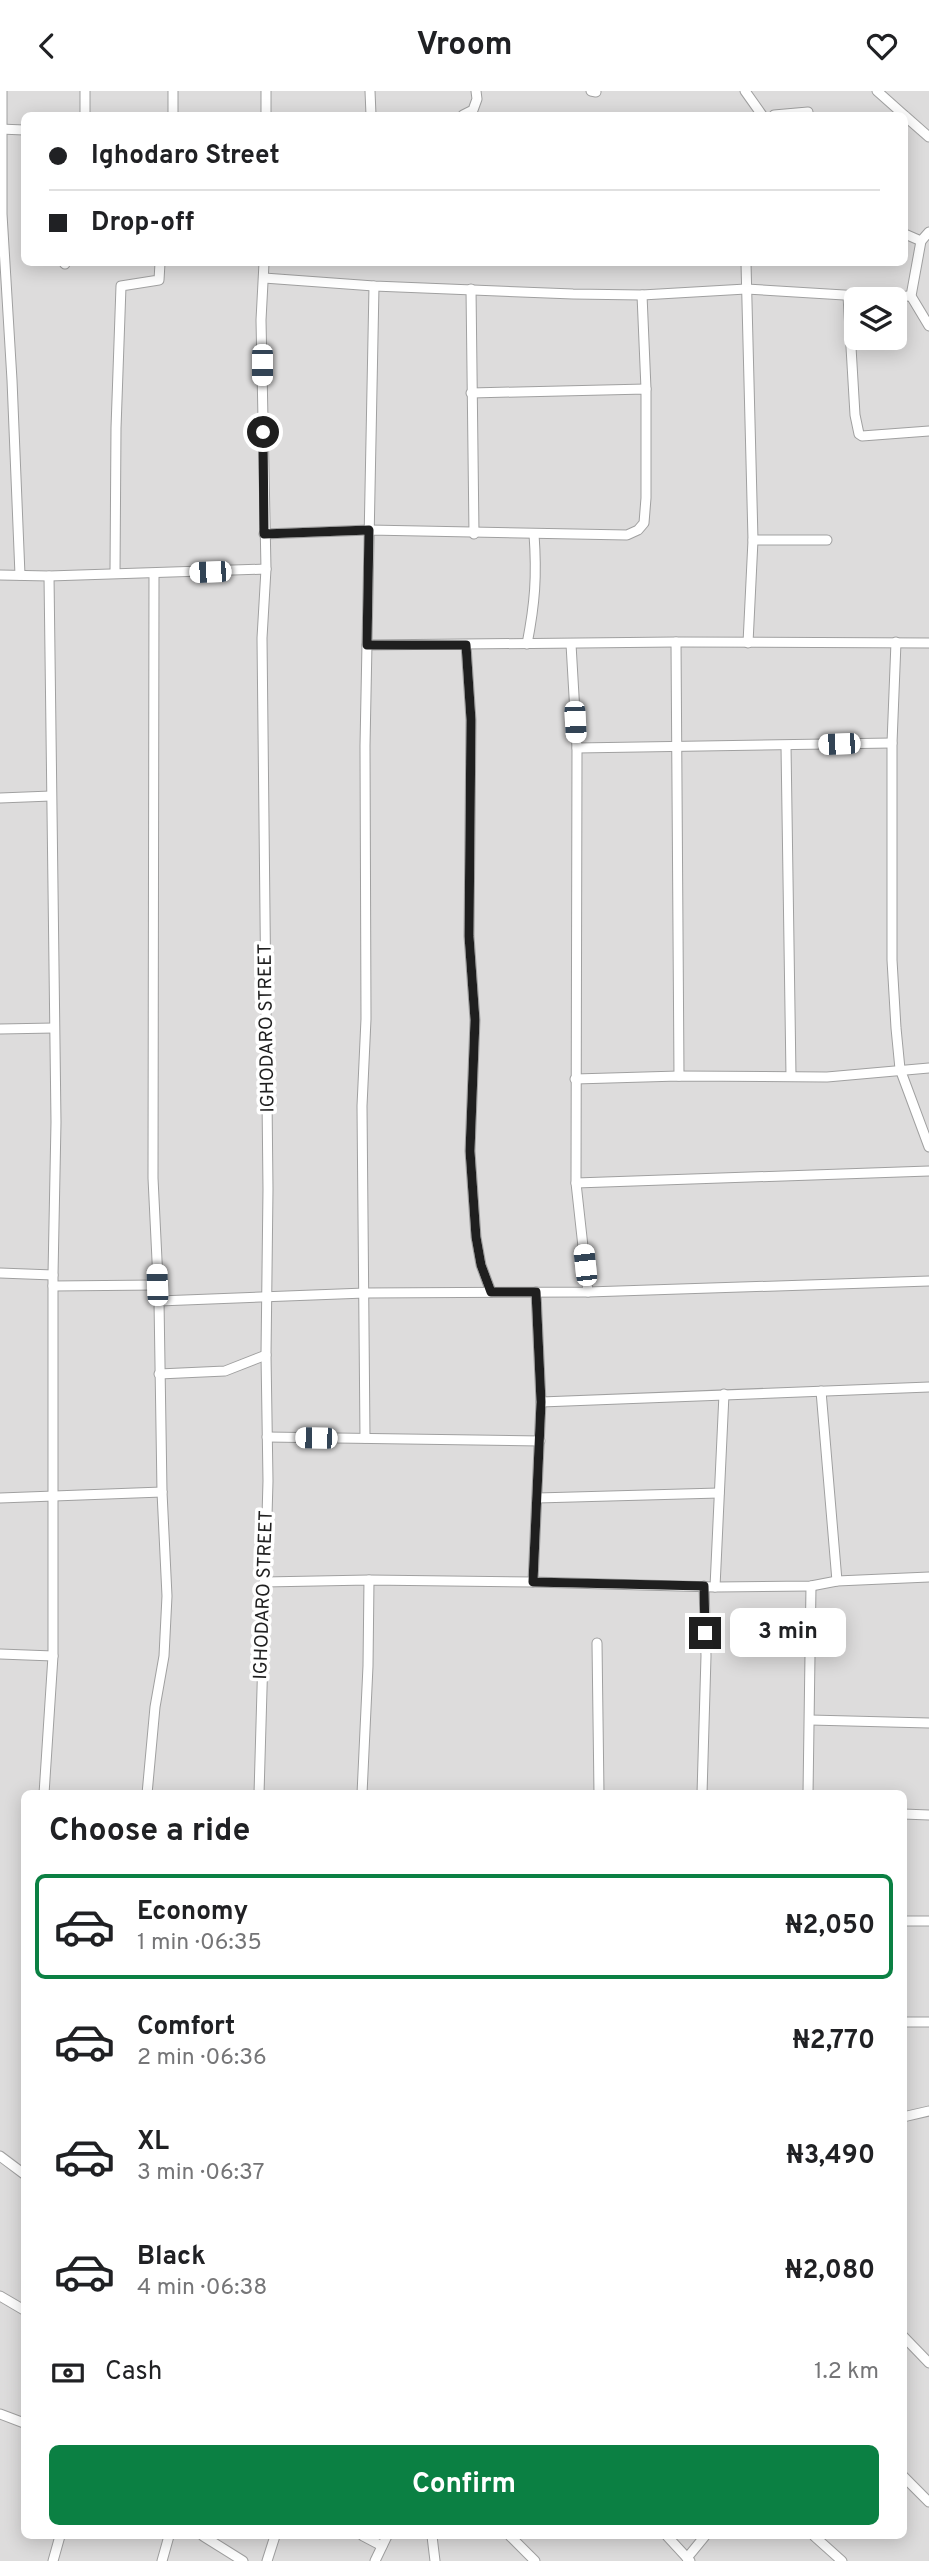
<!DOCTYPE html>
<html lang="en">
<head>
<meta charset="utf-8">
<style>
	body { margin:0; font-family:Overpass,sans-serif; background:#f2f2f2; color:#202124; height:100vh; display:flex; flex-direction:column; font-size:26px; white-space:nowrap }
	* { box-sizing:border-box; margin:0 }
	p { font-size:23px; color:#757577 }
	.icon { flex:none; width:38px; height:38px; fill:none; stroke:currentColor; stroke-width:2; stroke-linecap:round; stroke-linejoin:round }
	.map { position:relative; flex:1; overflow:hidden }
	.panel { position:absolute; left:21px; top:1699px; width:886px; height:749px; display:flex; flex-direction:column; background:#fff; border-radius:10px; box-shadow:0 4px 18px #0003 }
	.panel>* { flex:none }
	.guide { position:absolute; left:21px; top:21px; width:887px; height:154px; border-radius:10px; box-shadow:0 4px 18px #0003; display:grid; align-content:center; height:154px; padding:0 28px; background:#fff }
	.tools { position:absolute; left:844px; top:196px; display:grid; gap:14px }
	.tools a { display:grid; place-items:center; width:63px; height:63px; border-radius:10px; background:#fff; box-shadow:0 4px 18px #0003; font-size:35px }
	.end { position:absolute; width:32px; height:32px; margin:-16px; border:9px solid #1f1f1f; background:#fff; box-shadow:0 0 0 4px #fff }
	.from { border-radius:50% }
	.bubble { position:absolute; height:49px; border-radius:10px; background:#fff; box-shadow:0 4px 18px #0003; font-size:23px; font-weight:700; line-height:49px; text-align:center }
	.car { position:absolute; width:21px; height:42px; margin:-21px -10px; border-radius:9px; box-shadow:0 0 5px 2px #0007; background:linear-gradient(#fff 24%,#345 0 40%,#fff 0 76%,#345 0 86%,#fff 0) }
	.guide b { display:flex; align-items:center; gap:24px; height:66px; font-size:26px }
	.guide b+b { border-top:2px solid #e0e0e0 }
	.guide i { width:18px; height:18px; background:#202124 }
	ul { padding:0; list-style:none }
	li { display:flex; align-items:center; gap:21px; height:105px; margin:0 14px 10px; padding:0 14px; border:4px solid transparent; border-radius:10px }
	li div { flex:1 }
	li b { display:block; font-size:26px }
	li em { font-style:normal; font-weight:700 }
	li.on { border-color:#0b8043 }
	li>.icon { width:63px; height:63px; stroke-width:1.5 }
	h2 { padding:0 28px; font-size:32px; line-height:84px }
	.pay { display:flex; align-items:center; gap:18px; height:77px; padding:0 28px; font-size:26px }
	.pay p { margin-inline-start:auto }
	.action { display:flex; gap:14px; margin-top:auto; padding:14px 28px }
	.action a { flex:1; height:80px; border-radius:10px; background:#0b8043; color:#fff; font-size:28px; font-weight:700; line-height:80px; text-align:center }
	header { display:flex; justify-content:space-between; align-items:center; height:91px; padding:0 28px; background:#fff; font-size:32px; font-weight:700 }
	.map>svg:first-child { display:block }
	.residential { fill:#dddcdc; fill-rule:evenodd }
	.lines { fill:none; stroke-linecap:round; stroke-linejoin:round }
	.street-casing { stroke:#a0a0a0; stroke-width:11 }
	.street { stroke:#fff; stroke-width:9 }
	.route { stroke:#1f1f1f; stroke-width:9 }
	.labels { text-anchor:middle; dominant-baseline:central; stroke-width:7; stroke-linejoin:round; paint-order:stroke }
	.street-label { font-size:19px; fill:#1f1f1f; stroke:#fff }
</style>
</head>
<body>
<header><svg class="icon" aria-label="back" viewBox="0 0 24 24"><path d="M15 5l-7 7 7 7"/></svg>Vroom<svg class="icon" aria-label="heart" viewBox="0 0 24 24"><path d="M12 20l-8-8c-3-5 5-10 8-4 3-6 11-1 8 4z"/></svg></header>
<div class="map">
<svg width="929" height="2470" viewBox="0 0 929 2470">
	<rect width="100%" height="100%" fill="#efede7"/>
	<!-- residential -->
	<path class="residential" d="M0,0H929V2470H0ZM24,24H905V172H24ZM856,208H894V247H856ZM24,1703H903V2445H24Z"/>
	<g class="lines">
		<!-- street casing -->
		<g class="street-casing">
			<g id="street">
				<polyline points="2,0 2,123 12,289 20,484"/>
				<polyline points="85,0 85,24"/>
				<polyline points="173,0 173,24"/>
				<polyline points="370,0 371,24"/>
				<polyline points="591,0 596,1"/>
				<polyline points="745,0 762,24"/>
				<polyline points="877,0 904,24"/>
				<polyline points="266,24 266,0"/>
				<polyline points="463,24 473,19 477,8 476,0"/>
				<polyline points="774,24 808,21"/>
				<polyline points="905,25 929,46"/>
				<polyline points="0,38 24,39"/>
				<polyline points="905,143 921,150 929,141"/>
				<polyline points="921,150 911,205 929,235"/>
				<polyline points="64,172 65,173"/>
				<polyline points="746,172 753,449 748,552"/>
				<polyline points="264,187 374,195 573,203 642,204 746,198 877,206 911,205"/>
				<polyline points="471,198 474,443"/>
				<polyline points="642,204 646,298"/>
				<polyline points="848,205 855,324 859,343 862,345 929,340"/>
				<polyline points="264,443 369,439 627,444 638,439 644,432 646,407 646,298 471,302"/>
				<polyline points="753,449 827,449"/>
				<polyline points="115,482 116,337 121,195 159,189 160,172"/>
				<polyline points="0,484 49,485 266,478"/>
				<polyline points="676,551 679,985"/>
				<polyline points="896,551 892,652 892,869 896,937 900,978 929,1056"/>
				<path d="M527,553C535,512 537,485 534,443"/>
				<polyline points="571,553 577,657 576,1092 588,1201"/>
				<polyline points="367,554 676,551 929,552"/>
				<polyline points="466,554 471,629 469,845 475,929 470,1060 476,1146 481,1174 491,1201"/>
				<polyline points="786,655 791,985"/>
				<polyline points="577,657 892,652"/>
				<polyline points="0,707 51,705"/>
				<polyline points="0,938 54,937"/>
				<polyline points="575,988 679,985 827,986 929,977"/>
				<polyline points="576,1092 929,1080"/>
				<polyline points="0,1182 53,1184"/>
				<polyline points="53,1195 157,1194"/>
				<polyline points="159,1210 365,1202 588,1201 929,1190"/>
				<polyline points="159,1283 225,1280 266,1264"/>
				<polyline points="821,1300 837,1490"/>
				<polyline points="541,1311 929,1296"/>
				<polyline points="267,1346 540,1350"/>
				<polyline points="365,1347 362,1015 366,928 365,655 374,195"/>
				<polyline points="0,1407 162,1401"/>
				<polyline points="537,1407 719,1402"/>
				<polyline points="264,1491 369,1489 533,1491 715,1496 811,1495 837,1490 929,1486"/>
				<polyline points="533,1491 541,1311 536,1201"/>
				<polyline points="715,1496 724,1303"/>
				<polyline points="597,1552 599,1703"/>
				<polyline points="0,1563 53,1565"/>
				<polyline points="810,1629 929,1632"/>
				<polyline points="44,1703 53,1565 53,1184 56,1031 49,485"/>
				<polyline points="147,1703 155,1616 164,1565 167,1505 162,1401 159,1210 153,1087 154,483"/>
				<polyline points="259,1703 268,1390 266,1264 268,1098 262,547 266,478 261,229 264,172"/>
				<polyline points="362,1703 368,1575 369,1489"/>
				<polyline points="702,1703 706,1565 704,1495"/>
				<polyline points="808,1703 811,1495"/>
				<polyline points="903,1723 929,1724"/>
				<polyline points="903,1830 929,1830"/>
				<polyline points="903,1931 929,1931"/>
				<polyline points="903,2026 929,2020"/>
				<polyline points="0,2065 24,2083"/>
				<polyline points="0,2205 24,2219"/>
				<polyline points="903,2245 929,2272"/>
				<polyline points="0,2323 24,2332"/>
				<polyline points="903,2385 929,2411"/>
				<polyline points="203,2445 243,2470"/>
				<polyline points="363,2445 382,2455"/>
				<polyline points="432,2445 435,2470"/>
				<polyline points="510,2445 535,2470"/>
				<polyline points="667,2445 690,2470"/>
				<polyline points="814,2445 842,2470"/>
				<polyline points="687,2467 705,2445"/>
				<polyline points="53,2470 60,2445"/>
				<polyline points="162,2470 169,2445"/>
				<polyline points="267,2470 275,2445"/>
				<polyline points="375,2470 387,2445"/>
			</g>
		</g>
		<!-- street -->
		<use href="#street" class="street"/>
	</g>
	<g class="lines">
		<!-- route -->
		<polyline class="route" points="263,341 264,443 369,439 367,554 466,554 471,629 469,845 475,929 470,1060 476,1146 481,1174 491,1201 536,1201 541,1311 533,1491 704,1495 705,1542"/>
	</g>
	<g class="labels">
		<!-- street labels -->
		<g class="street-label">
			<text transform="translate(267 937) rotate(-91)">IGHODARO STREET</text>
			<text transform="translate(264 1504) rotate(-88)">IGHODARO STREET</text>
		</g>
	</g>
</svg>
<div class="tools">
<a><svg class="icon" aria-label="layers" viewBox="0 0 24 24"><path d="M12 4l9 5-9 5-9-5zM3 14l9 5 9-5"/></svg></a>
</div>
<i class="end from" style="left:263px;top:341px"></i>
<i class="end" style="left:705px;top:1542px"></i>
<div class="bubble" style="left:730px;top:1517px;width:116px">3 min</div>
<i class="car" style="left:262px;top:274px;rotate:180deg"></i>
<i class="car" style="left:210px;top:481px;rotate:268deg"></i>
<i class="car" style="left:575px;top:631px;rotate:177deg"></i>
<i class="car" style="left:839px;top:653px;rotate:268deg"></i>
<i class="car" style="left:585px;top:1174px;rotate:354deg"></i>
<i class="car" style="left:157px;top:1194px;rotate:358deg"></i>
<i class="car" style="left:316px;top:1347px;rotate:271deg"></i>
<div class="guide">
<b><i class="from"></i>Ighodaro Street</b>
<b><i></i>Drop-off</b>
</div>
<section class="panel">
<h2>Choose a ride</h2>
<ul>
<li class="on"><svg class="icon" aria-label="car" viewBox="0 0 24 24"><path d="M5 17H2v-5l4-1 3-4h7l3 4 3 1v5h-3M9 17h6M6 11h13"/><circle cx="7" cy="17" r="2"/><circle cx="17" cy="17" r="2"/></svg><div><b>Economy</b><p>1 min · 06:35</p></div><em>₦2,050</em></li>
<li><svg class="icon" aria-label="car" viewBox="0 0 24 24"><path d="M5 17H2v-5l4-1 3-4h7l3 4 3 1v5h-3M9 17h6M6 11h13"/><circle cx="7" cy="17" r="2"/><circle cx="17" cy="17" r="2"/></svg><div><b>Comfort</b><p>2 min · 06:36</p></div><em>₦2,770</em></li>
<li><svg class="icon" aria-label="car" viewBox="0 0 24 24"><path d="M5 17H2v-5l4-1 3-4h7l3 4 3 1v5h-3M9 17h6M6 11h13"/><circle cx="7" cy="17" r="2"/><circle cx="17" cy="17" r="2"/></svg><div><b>XL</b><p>3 min · 06:37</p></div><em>₦3,490</em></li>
<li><svg class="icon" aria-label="car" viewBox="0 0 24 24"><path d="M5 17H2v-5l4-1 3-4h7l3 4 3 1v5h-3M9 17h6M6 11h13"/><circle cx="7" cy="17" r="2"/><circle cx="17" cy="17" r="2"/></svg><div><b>Black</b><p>4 min · 06:38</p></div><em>₦2,080</em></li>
</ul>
<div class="pay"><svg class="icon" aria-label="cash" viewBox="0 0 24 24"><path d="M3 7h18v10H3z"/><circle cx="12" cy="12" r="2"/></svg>Cash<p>1.2 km</p></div>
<div class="action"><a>Confirm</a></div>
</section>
</div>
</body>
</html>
